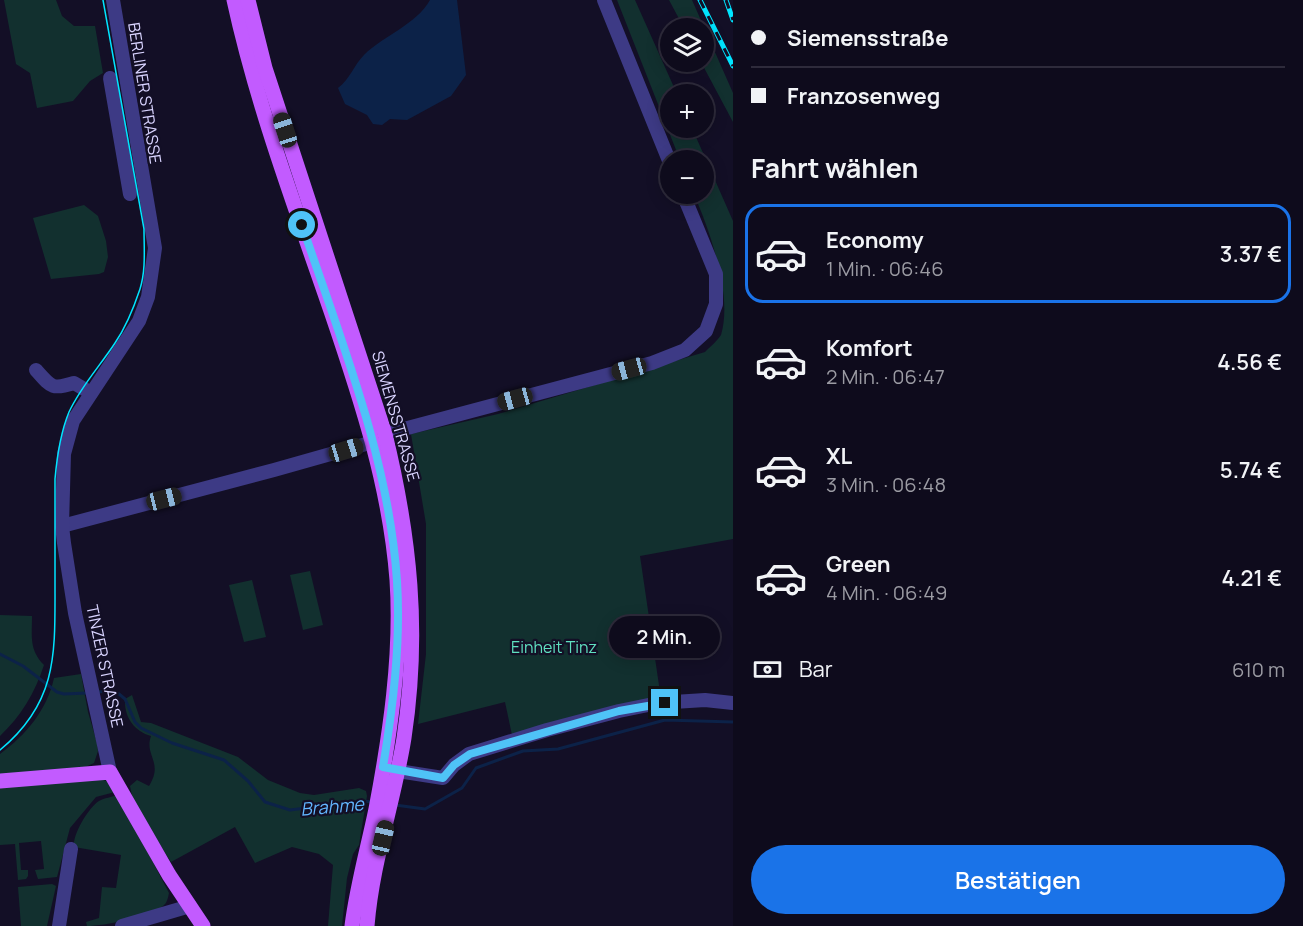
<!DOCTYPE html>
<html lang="de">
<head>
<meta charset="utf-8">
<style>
	body { margin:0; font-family:Manrope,sans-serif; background:#1c1929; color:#f1f3f6; height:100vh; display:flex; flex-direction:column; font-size:22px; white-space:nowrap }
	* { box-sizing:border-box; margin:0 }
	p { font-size:20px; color:#9b9ba3 }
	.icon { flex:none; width:33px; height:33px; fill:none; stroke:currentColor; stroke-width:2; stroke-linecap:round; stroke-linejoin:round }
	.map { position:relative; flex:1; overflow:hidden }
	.side { display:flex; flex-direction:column; background:#0e0b1c; width:570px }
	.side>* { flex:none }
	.guide { display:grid; align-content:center; height:132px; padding:0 18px; background:#0e0b1c }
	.buttons { position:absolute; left:660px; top:18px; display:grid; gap:12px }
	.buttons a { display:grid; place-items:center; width:54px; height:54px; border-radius:50%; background:#0e0b1c; box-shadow:0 3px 15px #0003,0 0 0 2px #2e2b3b; font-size:30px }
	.end { position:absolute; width:27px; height:27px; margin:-14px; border:8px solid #4fc3f7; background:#111; box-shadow:0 0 0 3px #111 }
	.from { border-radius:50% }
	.bubble { position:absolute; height:42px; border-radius:21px; background:#0e0b1c; box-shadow:0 3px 15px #0003,0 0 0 2px #2e2b3b; font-size:20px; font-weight:600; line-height:42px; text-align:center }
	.car { position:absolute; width:18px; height:36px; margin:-18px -9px; border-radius:8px; box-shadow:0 0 4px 2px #0007; background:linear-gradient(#222 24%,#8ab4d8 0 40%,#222 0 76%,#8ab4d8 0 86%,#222 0) }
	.guide b { display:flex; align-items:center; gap:21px; height:57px; font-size:22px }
	.guide b+b { border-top:2px solid #2e2b3b }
	.guide i { width:15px; height:15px; background:#f1f3f6 }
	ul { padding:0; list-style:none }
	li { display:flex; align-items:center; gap:18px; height:99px; margin:0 12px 9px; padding:0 6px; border:3px solid transparent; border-radius:18px }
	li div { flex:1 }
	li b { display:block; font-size:22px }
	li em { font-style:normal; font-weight:600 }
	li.active { border-color:#1a73e8 }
	li>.icon { width:54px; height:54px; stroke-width:1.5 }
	h2 { padding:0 18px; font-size:27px; line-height:72px }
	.pay { display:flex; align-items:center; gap:15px; height:66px; padding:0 18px; font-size:22px }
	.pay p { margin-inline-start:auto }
	.cta { display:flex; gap:12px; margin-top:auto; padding:12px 18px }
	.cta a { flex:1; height:69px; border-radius:36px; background:#1a73e8; color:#fff; font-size:24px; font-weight:600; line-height:69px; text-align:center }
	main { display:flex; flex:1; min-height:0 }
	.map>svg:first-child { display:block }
	.green { fill:#12302f }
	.water { fill:#0c2248 }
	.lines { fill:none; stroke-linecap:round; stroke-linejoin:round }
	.stream { stroke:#0c2248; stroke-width:3 }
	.minor { stroke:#3d3a85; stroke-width:14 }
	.major { stroke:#c25bff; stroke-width:15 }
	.tram { stroke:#00e5ff; stroke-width:1.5 }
	.rail-casing { stroke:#00e5ff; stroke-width:5 }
	.rail { stroke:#130f26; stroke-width:3; stroke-dasharray:9; stroke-linecap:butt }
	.route { stroke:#4fc3f7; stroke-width:8 }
	.labels { text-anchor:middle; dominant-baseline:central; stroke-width:4.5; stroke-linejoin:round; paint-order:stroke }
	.street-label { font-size:16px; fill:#d9d4ff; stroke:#130f26 }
	.park-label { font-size:16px; fill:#5fe0c0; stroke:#130f26 }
	.water-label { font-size:18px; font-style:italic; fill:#62b6ff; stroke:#130f26 }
</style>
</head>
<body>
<main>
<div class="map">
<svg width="733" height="926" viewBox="0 0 733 926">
	<rect width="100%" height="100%" fill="#130f26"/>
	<!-- green -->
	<g class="green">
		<polygon points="4,0 56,0 62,16 74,26 95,26 103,73 90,81 73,101 37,108 30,73 16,64"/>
		<path d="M617,0H635L677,94H670V128H692L733,221V539L640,556L661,699L512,735L505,702L418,724L426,654V524L411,434L498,414L705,352C710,347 717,341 721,335C733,295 710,232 694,194H704V160H680Z"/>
		<polygon points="669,0 692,0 733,93 733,122 701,62 704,62 704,28 684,28"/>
		<polygon points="84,205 98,216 106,241 108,257 104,272 99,274 51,279 33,218"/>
		<polygon points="310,571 323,625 303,630 290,575"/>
		<polygon points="252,580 266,637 244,642 229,585"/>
		<path d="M0,615L32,616C32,636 29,650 44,665C35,693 21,716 0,736Z"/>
		<path d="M81,674L88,712L97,743L98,751L94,763L83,768L0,774V754C26,735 47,710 54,678Z"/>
		<path d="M132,695L141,722L151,723L238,757L268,780L300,793L314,795L359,788L366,791L367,796L359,845L353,854L347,878L342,926H328L333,865L319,854L292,847L255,863L235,827L171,862L134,805L130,786L137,780L149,786C164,762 144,756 151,736C134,731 124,717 125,699Z"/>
		<polygon points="102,779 108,782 115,792 96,797 70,828 57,877 38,879 35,870 44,869 41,841 19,843 21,870 28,870 28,876 26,879 18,880 15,844 0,845 0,787"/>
		<path d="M118,795L169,893C168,898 167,903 163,906C148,917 105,926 87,926L86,922L99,918L102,887L116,888L121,855L74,847C72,835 89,807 99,801C104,798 112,797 118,795Z"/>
		<polygon points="52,884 56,886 47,926 21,926 18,887"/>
	</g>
	<!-- water -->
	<path class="water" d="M430,0H457L466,75L451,96L407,120L390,119L382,125L373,124L367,115L345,104L338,88C350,79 354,65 364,55C384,35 416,25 430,0Z"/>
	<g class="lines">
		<!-- stream -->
		<g class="stream">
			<polyline points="0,654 23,666 57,692 64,694 87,693"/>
			<polyline points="97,692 110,691 119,694 125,699 135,722 141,728 172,743 224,760 248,781 265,802 290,810 362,801 374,802"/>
			<polyline points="395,805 425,809 462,788 476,768 523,751 558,749 665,720 733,722"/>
		</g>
		<!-- minor -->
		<g class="minor">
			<polyline points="604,0 670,163"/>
			<polyline points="110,78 130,194"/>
			<path d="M36,370C51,387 52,390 74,383L91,393"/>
			<polyline points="385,434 652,363 685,350 706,331 716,304 716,274 683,194"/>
			<polyline points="62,526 274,470 373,442"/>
			<polyline points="398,771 443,778 454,765 469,754 547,730 619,711 658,703 705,700 733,703"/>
			<polyline points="110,772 75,613 64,543 62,526 64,454 73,421 139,321 148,297 155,248 113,0"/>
			<polyline points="59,926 71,849"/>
			<polyline points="122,926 190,906"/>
		</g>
		<!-- major -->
		<g class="major">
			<path d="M234,0C257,106 296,209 331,311C361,399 390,487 397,580C402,655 390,735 376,809C368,848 357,886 352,926"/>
			<path d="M248,0L265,68L385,434C410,537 420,632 404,738C394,801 372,862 367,926"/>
			<polyline points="0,781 110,772 169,875 203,926"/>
		</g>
		<!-- tram -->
		<path class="tram" d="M0,750C58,702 55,653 55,584C55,549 55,514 55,479C57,456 60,434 69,412C81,386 100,366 115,343C126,327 134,307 140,289C146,270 144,249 144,229L103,0"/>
		<!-- rail casing -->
		<g class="rail-casing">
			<g id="rail">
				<polyline points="700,0 733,66"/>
				<polyline points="726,0 733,20"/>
			</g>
		</g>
		<!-- rail -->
		<use href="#rail" class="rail"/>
	</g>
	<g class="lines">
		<!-- route -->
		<path class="route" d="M302,225C341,341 389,458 397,581C401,643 393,707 383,767L443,778L454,765L470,754L619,711L665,703"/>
	</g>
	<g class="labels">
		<!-- street labels -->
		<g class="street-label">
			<text transform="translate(145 93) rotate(81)">BERLINER STRASSE</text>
			<text transform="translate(396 416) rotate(74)">SIEMENSSTRASSE</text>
			<text transform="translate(105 666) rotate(78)">TINZER STRASSE</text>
		</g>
		<!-- park labels -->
		<g class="park-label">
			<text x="554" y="647">Einheit Tinz</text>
		</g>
		<!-- water labels -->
		<g class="water-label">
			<text transform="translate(332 806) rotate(-5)">Brahme</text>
		</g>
	</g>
</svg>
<div class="buttons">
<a><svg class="icon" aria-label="layers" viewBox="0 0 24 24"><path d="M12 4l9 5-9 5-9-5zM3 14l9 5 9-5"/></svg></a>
<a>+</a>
<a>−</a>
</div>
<i class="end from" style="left:302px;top:225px"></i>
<i class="end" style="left:665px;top:703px"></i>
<div class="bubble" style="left:609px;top:616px;width:111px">2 Min.</div>
<i class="car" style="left:285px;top:130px;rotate:342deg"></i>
<i class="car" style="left:629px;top:369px;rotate:255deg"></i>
<i class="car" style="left:515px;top:399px;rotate:255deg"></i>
<i class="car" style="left:346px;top:450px;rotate:73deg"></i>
<i class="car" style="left:164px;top:499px;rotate:76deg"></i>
<i class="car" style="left:383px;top:838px;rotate:13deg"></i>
</div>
<section class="side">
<div class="guide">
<b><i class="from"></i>Siemensstraße</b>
<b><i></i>Franzosenweg</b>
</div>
<h2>Fahrt wählen</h2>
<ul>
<li class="active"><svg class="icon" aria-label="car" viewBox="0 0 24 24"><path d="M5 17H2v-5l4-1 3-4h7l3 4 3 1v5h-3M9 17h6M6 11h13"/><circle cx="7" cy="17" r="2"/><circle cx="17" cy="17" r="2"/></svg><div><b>Economy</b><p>1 Min. · 06:46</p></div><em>3.37 €</em></li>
<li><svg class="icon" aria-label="car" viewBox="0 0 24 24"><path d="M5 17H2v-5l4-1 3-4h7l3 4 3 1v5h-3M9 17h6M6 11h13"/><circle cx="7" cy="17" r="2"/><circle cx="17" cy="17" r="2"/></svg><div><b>Komfort</b><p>2 Min. · 06:47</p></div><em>4.56 €</em></li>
<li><svg class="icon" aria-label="car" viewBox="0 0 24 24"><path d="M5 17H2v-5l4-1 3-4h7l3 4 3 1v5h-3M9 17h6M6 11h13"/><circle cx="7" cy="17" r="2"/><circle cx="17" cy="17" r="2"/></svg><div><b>XL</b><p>3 Min. · 06:48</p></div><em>5.74 €</em></li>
<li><svg class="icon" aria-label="car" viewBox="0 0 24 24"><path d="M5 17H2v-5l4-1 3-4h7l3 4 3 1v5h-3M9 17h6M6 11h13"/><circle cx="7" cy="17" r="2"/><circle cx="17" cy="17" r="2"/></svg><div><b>Green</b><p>4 Min. · 06:49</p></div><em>4.21 €</em></li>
</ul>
<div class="pay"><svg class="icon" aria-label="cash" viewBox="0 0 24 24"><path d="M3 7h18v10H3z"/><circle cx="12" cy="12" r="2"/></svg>Bar<p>610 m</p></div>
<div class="cta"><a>Bestätigen</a></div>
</section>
</main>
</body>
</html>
